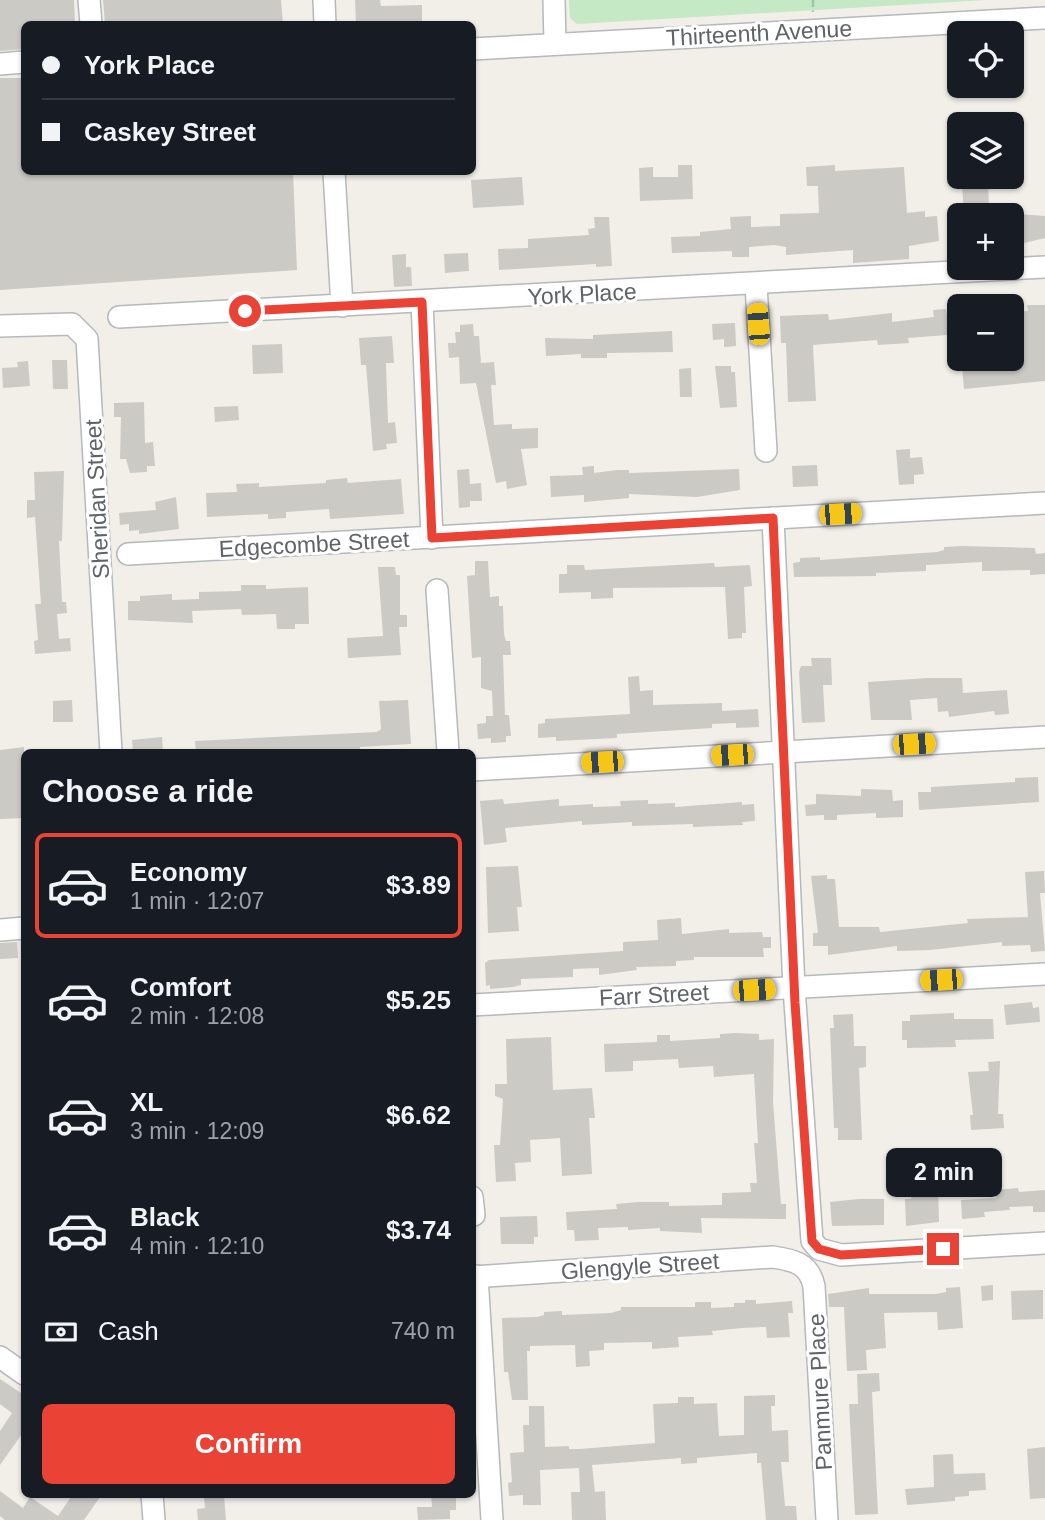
<!DOCTYPE html>
<html lang="en">
<head>
<meta charset="utf-8">
<style>
	body { margin:0; font-family:Helvetica,sans-serif; background:#242831; color:#f1f3f6; height:100vh; display:flex; flex-direction:column; font-size:26px; white-space:nowrap }
	* { box-sizing:border-box; margin:0 }
	p { font-size:23px; color:#9ea1a6 }
	.icon { flex:none; width:38px; height:38px; fill:none; stroke:currentColor; stroke-width:2; stroke-linecap:round; stroke-linejoin:round }
	.map { position:relative; flex:1; overflow:hidden }
	.side { position:absolute; left:21px; top:749px; width:455px; height:749px; display:flex; flex-direction:column; background:#171b24; border-radius:10px; box-shadow:0 2px 5px #0004 }
	.side>* { flex:none }
	.guide { position:absolute; left:21px; top:21px; width:455px; height:154px; border-radius:10px; box-shadow:0 2px 5px #0004; display:grid; align-content:center; height:154px; padding:0 21px; background:#171b24 }
	.fabs { position:absolute; left:947px; top:21px; display:grid; gap:14px }
	.fabs a { display:grid; place-items:center; width:77px; height:77px; border-radius:10px; background:#171b24; box-shadow:0 2px 5px #0004; font-size:35px }
	.end { position:absolute; width:32px; height:32px; margin:-16px; border:9px solid #ea4335; background:#fff; box-shadow:0 0 0 4px #fff }
	.from { border-radius:50% }
	.bubble { position:absolute; height:49px; border-radius:10px; background:#171b24; box-shadow:0 2px 5px #0004; font-size:23px; font-weight:700; line-height:49px; text-align:center }
	.car { position:absolute; width:21px; height:42px; margin:-21px -10px; border-radius:9px; box-shadow:0 0 5px 2px #0007; background:linear-gradient(#f5c518 24%,#345 0 40%,#f5c518 0 76%,#345 0 86%,#f5c518 0) }
	.guide b { display:flex; align-items:center; gap:24px; height:66px; font-size:26px }
	.guide b+b { border-top:2px solid #363941 }
	.guide i { width:18px; height:18px; background:#f1f3f6 }
	ul { padding:0; list-style:none }
	li { display:flex; align-items:center; gap:21px; height:105px; margin:0 14px 10px; padding:0 7px; border:4px solid transparent; border-radius:10px }
	li div { flex:1 }
	li b { display:block; font-size:26px }
	li em { font-style:normal; font-weight:700 }
	li.on { border-color:#ea4335 }
	li>.icon { width:63px; height:63px; stroke-width:1.5 }
	h2 { padding:0 21px; font-size:32px; line-height:84px }
	.pay { display:flex; align-items:center; gap:18px; height:77px; padding:0 21px; font-size:26px }
	.pay p { margin-inline-start:auto }
	.primary-button { display:flex; gap:14px; margin-top:auto; padding:14px 21px }
	.primary-button a { flex:1; height:80px; border-radius:10px; background:#ea4335; color:#fff; font-size:28px; font-weight:700; line-height:80px; text-align:center }
	.map>svg:first-child { display:block }
	.green { fill:#c5e8c5 }
	.building { fill:#cccac5 }
	.lines { fill:none; stroke-linecap:round; stroke-linejoin:round }
	.minor-casing { stroke:#b5b8bc; stroke-width:24 }
	.path { stroke:#9cc7a9; stroke-width:2.5; stroke-dasharray:7 3.5; stroke-linecap:butt }
	.minor { stroke:#fff; stroke-width:21 }
	.route { stroke:#ea4335; stroke-width:9 }
	.labels { text-anchor:middle; dominant-baseline:central; stroke-width:6; stroke-linejoin:round; paint-order:stroke }
	.street-label { font-size:23px; fill:#5f6368; stroke:#fff }
</style>
</head>
<body>
<div class="map">
<svg width="1045" height="1520" viewBox="0 0 1045 1520">
	<rect width="100%" height="100%" fill="#f1efe8"/>
	<!-- green -->
	<polygon class="green" points="569,0 986,0 577,24 570,18"/>
	<!-- building -->
	<g class="building">
		<polygon points="0,0 74,0 75,24 24,24 24,49 0,51"/>
		<polygon points="103,0 281,0 283,24 105,24"/>
		<polygon points="355,0 380,0 381,6 422,5 422,21 409,21 409,24 360,24 356,23"/>
		<polygon points="0,78 24,78 24,172 293,172 297,270 0,290"/>
		<polygon points="678,165 692,165 693,199 640,201 639,168 653,167 653,177 678,177"/>
		<polygon points="835,165 835,171 904,167 907,213 925,211 925,217 937,216 939,241 909,246 909,259 853,263 853,250 786,255 786,247 774,245 749,247 749,257 732,257 732,251 672,253 671,237 700,236 700,232 731,229 730,217 751,216 751,227 780,226 780,214 819,213 818,186 807,186 806,167"/>
		<polygon points="522,177 524,205 473,208 471,180"/>
		<polygon points="988,184 989,206 1018,203 1019,214 1045,216 1045,238 1020,244 1020,239 1012,240 1012,215 964,215 962,185"/>
		<polygon points="594,217 609,217 612,266 596,267 596,264 499,270 498,249 528,248 528,239 589,235 588,229 595,228"/>
		<polygon points="468,253 469,271 445,273 444,254"/>
		<polygon points="406,254 406,267 411,267 412,286 394,287 392,255"/>
		<polygon points="1027,305 1045,305 1045,381 964,389 962,367 1012,363 1012,312 1028,311"/>
		<polygon points="946,309 947,315 959,315 959,334 908,338 909,343 878,345 877,340 813,345 816,401 788,402 786,343 781,343 780,316 828,314 829,320 892,313 892,322 934,317 933,310"/>
		<polygon points="735,323 736,346 724,347 724,339 713,340 712,324"/>
		<polygon points="473,324 474,336 479,336 481,363 494,362 496,385 491,385 494,425 512,424 512,429 538,428 538,448 521,449 527,485 507,489 506,481 496,483 476,383 460,384 459,357 449,358 448,343 456,343 455,332 460,332 460,325"/>
		<polygon points="672,331 673,352 607,353 607,358 581,358 581,354 546,356 545,338 593,339 593,335"/>
		<polygon points="392,336 394,363 386,363 388,423 395,422 397,443 386,444 387,449 373,451 366,365 361,365 359,338"/>
		<polygon points="282,344 283,373 253,374 252,345"/>
		<polygon points="52,360 67,360 68,389 53,389"/>
		<polygon points="28,361 30,386 3,388 2,368 18,367 17,362"/>
		<polygon points="715,366 731,366 731,372 735,372 737,407 720,408"/>
		<polygon points="691,368 692,397 680,397 679,369"/>
		<polygon points="144,402 145,443 153,442 155,466 147,466 147,472 130,473 126,459 120,459 121,417 114,417 114,403"/>
		<polygon points="238,406 239,420 215,422 214,407"/>
		<polygon points="910,449 910,458 922,457 924,474 914,475 914,484 899,485 896,450"/>
		<polygon points="817,465 818,486 793,487 792,466"/>
		<polygon points="594,466 594,473 617,470 629,470 629,473 739,469 740,490 697,497 629,494 629,498 584,502 584,495 551,497 550,476 583,475 582,467"/>
		<polygon points="469,469 470,484 481,483 482,501 470,501 470,507 459,508 457,470"/>
		<polygon points="64,471 62,541 59,541 62,602 66,602 67,613 57,614 59,639 70,638 71,651 35,654 34,641 38,640 35,604 41,604 35,517 27,518 27,500 35,500 34,472"/>
		<polygon points="347,478 348,483 401,479 404,514 330,519 329,509 286,512 286,518 268,519 268,514 207,517 206,493 237,492 236,484 259,483 259,487 326,483 326,480"/>
		<polygon points="176,497 179,529 139,534 139,530 129,531 129,524 120,525 119,513 156,510 155,502"/>
		<polygon points="962,546 1035,548 1036,554 1045,553 1045,574 1030,575 1030,570 982,571 982,562 926,565 926,571 876,573 876,576 794,577 793,563 800,562 800,558 820,557 820,560 937,552 944,550 944,547"/>
		<polygon points="475,561 488,561 490,597 499,596 499,606 503,606 504,634 506,641 510,641 511,655 503,655 505,715 509,715 511,736 506,736 506,742 491,743 491,738 478,739 477,724 486,723 486,716 493,716 492,691 481,688 481,657 472,658 467,576 475,575"/>
		<polygon points="714,563 715,567 750,565 752,586 744,587 746,633 742,633 742,638 728,639 725,587 613,588 613,598 591,599 591,592 559,593 559,574 567,574 567,565 584,565 585,570"/>
		<polygon points="378,567 395,567 396,575 400,575 400,615 407,615 407,627 399,627 401,655 348,658 347,638 383,636"/>
		<polygon points="241,585 266,585 266,589 308,587 309,624 295,624 295,629 277,629 276,614 242,615 241,609 192,611 193,623 128,620 128,601 140,601 140,596 172,594 172,600 199,599 199,592 241,591"/>
		<polygon points="811,658 831,658 832,685 823,685 825,722 802,723 799,672 801,666 812,666"/>
		<polygon points="639,676 640,691 653,690 653,705 722,703 722,711 758,709 759,727 736,728 736,723 712,724 712,728 617,734 617,738 556,741 556,737 538,738 538,724 545,723 545,719 630,714 628,677"/>
		<polygon points="928,678 962,678 963,693 1007,690 1009,714 995,715 994,711 949,717 948,711 938,712 937,698 910,700 912,720 871,720 868,682"/>
		<polygon points="72,700 73,722 53,722 53,701"/>
		<polygon points="408,700 411,744 360,747 360,750 196,752 195,741 377,732 381,729 379,701"/>
		<polygon points="162,737 163,752 133,752 132,740"/>
		<polygon points="24,747 24,818 0,819 0,750"/>
		<polygon points="1038,777 1039,802 919,810 918,792 931,792 931,787 1015,782 1015,778"/>
		<polygon points="861,789 892,790 893,801 903,800 903,817 876,818 876,813 837,815 837,820 824,820 824,815 806,816 805,805 816,804 816,794 861,796"/>
		<polygon points="503,799 504,804 559,799 559,806 593,804 593,807 621,806 620,801 648,800 648,804 675,803 675,807 742,802 742,805 754,804 755,821 742,822 743,825 693,827 693,824 632,826 632,822 582,825 582,821 505,828 507,842 484,845 480,801"/>
		<polygon points="518,866 522,907 517,907 519,931 488,933 486,867"/>
		<polygon points="1044,871 1045,893 1040,893 1045,951 1031,952 1030,945 1002,946 1002,942 930,950 897,951 897,946 828,955 828,946 813,946 813,933 818,933 811,876 827,875 827,879 835,879 839,927 879,927 880,932 968,923 967,919 1028,917 1025,872"/>
		<polygon points="681,918 682,934 729,929 729,933 762,932 763,937 771,937 771,948 763,948 764,957 694,957 694,960 676,961 676,966 636,967 637,970 599,975 599,968 573,969 573,977 521,979 521,985 513,987 490,989 490,985 486,986 485,963 489,960 623,951 623,942 658,940 657,920"/>
		<polygon points="17,942 18,958 0,959 0,943"/>
		<polygon points="1032,1002 1033,1008 1039,1007 1040,1022 1006,1025 1004,1005"/>
		<polygon points="954,1013 954,1019 993,1019 994,1039 955,1040 956,1047 907,1048 907,1040 902,1040 902,1021 910,1021 910,1015"/>
		<polygon points="853,1014 854,1046 866,1046 866,1067 859,1068 862,1140 838,1140 838,1128 834,1128 830,1028 834,1028 833,1015"/>
		<polygon points="735,1033 759,1034 759,1040 774,1039 773,1102 781,1204 786,1204 786,1219 701,1218 702,1233 660,1231 660,1228 628,1230 628,1227 598,1228 599,1240 575,1241 574,1230 567,1230 566,1212 617,1209 616,1204 638,1202 669,1202 669,1206 722,1205 722,1193 751,1192 750,1183 757,1183 754,1143 758,1143 754,1074 714,1077 713,1066 679,1068 678,1059 633,1061 633,1071 605,1072 604,1044 657,1042 657,1035 670,1035 670,1041 720,1038 720,1034"/>
		<polygon points="551,1037 553,1090 592,1088 595,1118 589,1118 592,1174 562,1176 560,1138 530,1140 531,1162 515,1163 516,1181 496,1182 494,1145 500,1145 503,1099 495,1096 495,1084 507,1084 506,1039"/>
		<polygon points="1000,1061 998,1114 1003,1114 1004,1128 971,1130 970,1115 973,1115 968,1072 989,1071 988,1062"/>
		<polygon points="938,1185 939,1222 906,1226 905,1199 911,1199 911,1186"/>
		<polygon points="1018,1188 1019,1192 1045,1190 1045,1212 1033,1212 1033,1206 1009,1207 1010,1210 984,1212 985,1217 962,1219 961,1200 996,1198 995,1190"/>
		<polygon points="859,1199 884,1199 884,1225 832,1226 830,1202"/>
		<polygon points="537,1216 538,1237 534,1237 534,1244 501,1244 500,1217"/>
		<polygon points="993,1285 993,1300 982,1301 981,1286"/>
		<polygon points="960,1287 963,1328 938,1330 937,1312 884,1313 886,1348 866,1350 867,1370 847,1371 844,1307 829,1307 828,1294 869,1288 869,1294 936,1294 946,1292 946,1288"/>
		<polygon points="1043,1290 1043,1319 1012,1320 1011,1291"/>
		<polygon points="745,1300 756,1300 756,1304 792,1301 793,1313 788,1313 790,1337 767,1338 766,1327 742,1328 712,1331 713,1335 678,1337 679,1347 652,1349 652,1342 604,1343 604,1350 589,1351 590,1366 576,1367 575,1345 530,1346 530,1351 527,1351 528,1400 512,1400 508,1372 504,1372 502,1318 537,1317 544,1315 544,1312 562,1311 562,1315 611,1313 621,1310 621,1307 695,1307 695,1302 711,1302 711,1308 734,1307 734,1303 745,1303"/>
		<polygon points="879,1373 880,1391 872,1392 878,1514 855,1515 849,1404 858,1404 857,1374"/>
		<polygon points="0,1379 24,1395 24,1431 0,1465 0,1431 12,1413 0,1404"/>
		<polygon points="775,1395 775,1406 771,1406 772,1431 788,1430 789,1462 781,1462 785,1506 796,1506 797,1520 766,1520 761,1463 757,1463 757,1453 697,1458 697,1463 681,1464 681,1458 592,1465 595,1492 605,1491 606,1520 572,1520 571,1492 580,1492 579,1468 540,1470 541,1505 523,1505 523,1495 509,1496 508,1483 512,1482 510,1453 524,1452 523,1425 529,1425 529,1406 544,1406 545,1447 569,1446 569,1449 579,1449 655,1443 653,1404 678,1403 678,1397 694,1397 694,1404 717,1403 719,1436 744,1435 744,1396"/>
		<polygon points="1045,1447 1045,1498 1030,1499 1027,1449"/>
		<polygon points="953,1454 954,1474 985,1473 986,1490 969,1491 969,1496 955,1497 955,1501 907,1505 905,1489 934,1487 933,1455"/>
		<polygon points="0,1491 23,1508 30,1497 58,1516 73,1494 102,1494 84,1520 5,1520 0,1516"/>
		<polygon points="431,1494 456,1497 456,1510 450,1510 450,1519 418,1520 417,1507 432,1507"/>
		<polygon points="224,1495 226,1520 198,1520 197,1509 205,1508 204,1497"/>
	</g>
	<g class="lines">
		<!-- minor casing -->
		<g class="minor-casing">
			<g id="minor">
				<polyline points="89,0 91,24"/>
				<polyline points="324,0 325,24"/>
				<polyline points="554,0 555,44"/>
				<polyline points="472,49 1045,18"/>
				<polyline points="0,64 24,62"/>
				<polyline points="334,172 342,306"/>
				<polyline points="756,285 766,451"/>
				<polyline points="422,302 432,538"/>
				<polyline points="119,317 1045,267"/>
				<polyline points="0,326 72,324 87,339 111,752"/>
				<polyline points="773,518 794,988 812,1241 819,1249 841,1255 1045,1243"/>
				<polyline points="128,554 1045,503"/>
				<polyline points="437,590 448,752"/>
				<polyline points="472,770 1045,737"/>
				<polyline points="0,930 24,928"/>
				<polyline points="472,1005 1045,974"/>
				<polyline points="472,1197 474,1215"/>
				<polyline points="477,1276 492,1520"/>
				<path d="M472,1277L773,1257C793,1260 809,1263 814,1286L827,1520"/>
				<polyline points="0,1357 24,1374"/>
				<polyline points="152,1494 154,1520"/>
			</g>
		</g>
		<!-- path -->
		<polyline class="path" points="813,0 813,12"/>
		<!-- minor -->
		<use href="#minor" class="minor"/>
	</g>
	<g class="lines">
		<!-- route -->
		<polyline class="route" points="245,311 422,302 432,538 773,518 795,1003 812,1241 819,1249 841,1255 943,1249"/>
	</g>
	<g class="labels">
		<!-- street labels -->
		<g class="street-label">
			<text transform="translate(759 33) rotate(-3)">Thirteenth Avenue</text>
			<text transform="translate(582 294) rotate(-3)">York Place</text>
			<text transform="translate(97 499) rotate(-93)">Sheridan Street</text>
			<text transform="translate(314 544) rotate(-3)">Edgecombe Street</text>
			<text transform="translate(654 995) rotate(-3)">Farr Street</text>
			<text transform="translate(640 1266) rotate(-4)">Glengyle Street</text>
			<text transform="translate(820 1392) rotate(-93)">Panmure Place</text>
		</g>
	</g>
</svg>
<div class="fabs">
<a><svg class="icon" aria-label="locate" viewBox="0 0 24 24"><circle cx="12" cy="12" r="6"/><path d="M12 2v4M12 18v4M2 12h4M18 12h4"/></svg></a>
<a><svg class="icon" aria-label="layers" viewBox="0 0 24 24"><path d="M12 4l9 5-9 5-9-5zM3 14l9 5 9-5"/></svg></a>
<a>+</a>
<a>−</a>
</div>
<i class="end from" style="left:245px;top:311px"></i>
<i class="end" style="left:943px;top:1249px"></i>
<div class="bubble" style="left:886px;top:1148px;width:116px">2 min</div>
<i class="car" style="left:758px;top:324px;rotate:356deg"></i>
<i class="car" style="left:840px;top:514px;rotate:87deg"></i>
<i class="car" style="left:914px;top:744px;rotate:87deg"></i>
<i class="car" style="left:732px;top:755px;rotate:267deg"></i>
<i class="car" style="left:602px;top:762px;rotate:267deg"></i>
<i class="car" style="left:941px;top:980px;rotate:267deg"></i>
<i class="car" style="left:754px;top:990px;rotate:87deg"></i>
<div class="guide">
<b><i class="from"></i>York Place</b>
<b><i></i>Caskey Street</b>
</div>
<section class="side">
<h2>Choose a ride</h2>
<ul>
<li class="on"><svg class="icon" aria-label="car" viewBox="0 0 24 24"><path d="M5 17H2v-5l4-1 3-4h7l3 4 3 1v5h-3M9 17h6M6 11h13"/><circle cx="7" cy="17" r="2"/><circle cx="17" cy="17" r="2"/></svg><div><b>Economy</b><p>1 min · 12:07</p></div><em>$3.89</em></li>
<li><svg class="icon" aria-label="car" viewBox="0 0 24 24"><path d="M5 17H2v-5l4-1 3-4h7l3 4 3 1v5h-3M9 17h6M6 11h13"/><circle cx="7" cy="17" r="2"/><circle cx="17" cy="17" r="2"/></svg><div><b>Comfort</b><p>2 min · 12:08</p></div><em>$5.25</em></li>
<li><svg class="icon" aria-label="car" viewBox="0 0 24 24"><path d="M5 17H2v-5l4-1 3-4h7l3 4 3 1v5h-3M9 17h6M6 11h13"/><circle cx="7" cy="17" r="2"/><circle cx="17" cy="17" r="2"/></svg><div><b>XL</b><p>3 min · 12:09</p></div><em>$6.62</em></li>
<li><svg class="icon" aria-label="car" viewBox="0 0 24 24"><path d="M5 17H2v-5l4-1 3-4h7l3 4 3 1v5h-3M9 17h6M6 11h13"/><circle cx="7" cy="17" r="2"/><circle cx="17" cy="17" r="2"/></svg><div><b>Black</b><p>4 min · 12:10</p></div><em>$3.74</em></li>
</ul>
<div class="pay"><svg class="icon" aria-label="cash" viewBox="0 0 24 24"><path d="M3 7h18v10H3z"/><circle cx="12" cy="12" r="2"/></svg>Cash<p>740 m</p></div>
<div class="primary-button"><a>Confirm</a></div>
</section>
</div>
</body>
</html>
